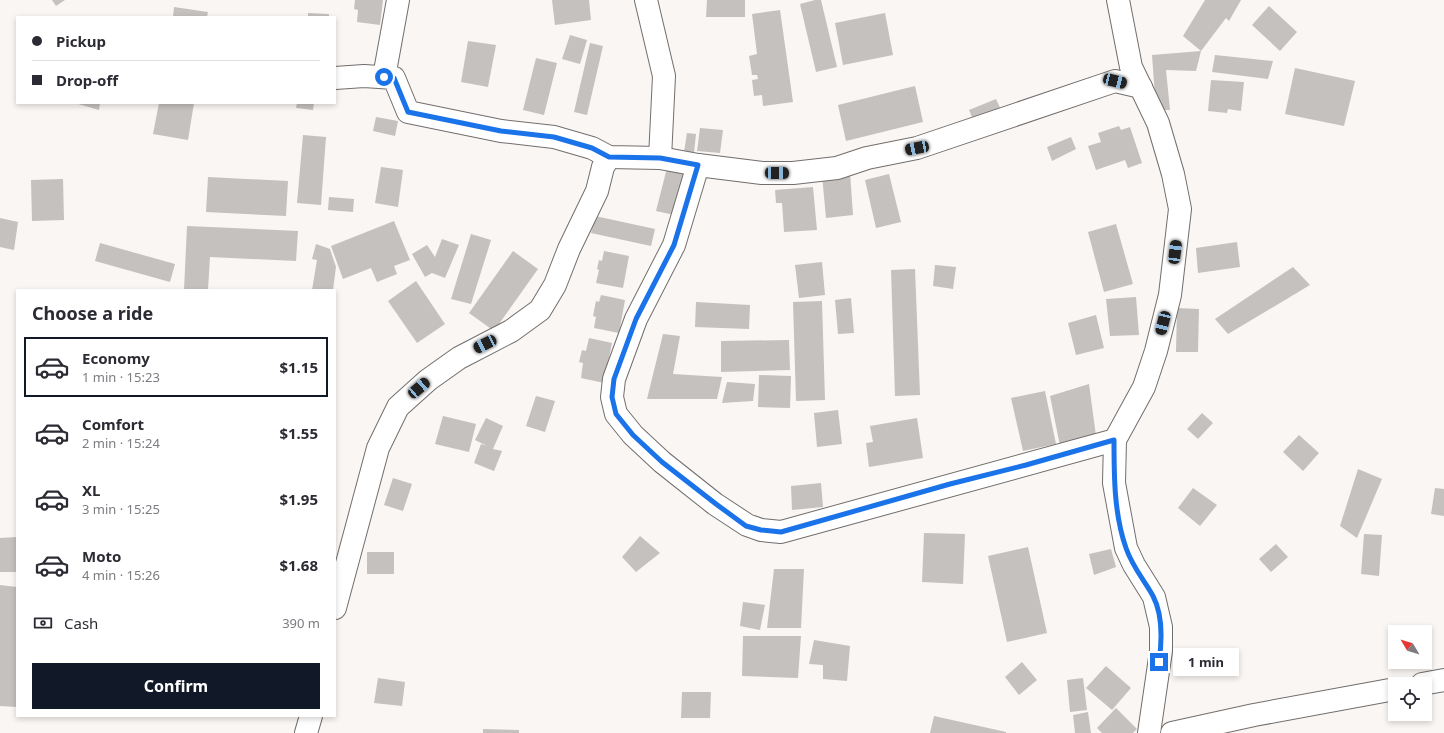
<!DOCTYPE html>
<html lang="en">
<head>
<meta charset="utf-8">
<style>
	body { margin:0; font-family:"Noto Sans",sans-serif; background:#f2f2f3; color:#2b2b33; height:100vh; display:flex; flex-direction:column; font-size:15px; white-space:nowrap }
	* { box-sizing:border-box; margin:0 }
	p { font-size:13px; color:#7c7c81 }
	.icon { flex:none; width:22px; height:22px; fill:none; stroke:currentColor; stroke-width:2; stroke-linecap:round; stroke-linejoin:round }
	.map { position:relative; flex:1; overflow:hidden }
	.sheet { position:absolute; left:16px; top:289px; width:320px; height:428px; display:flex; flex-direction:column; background:#fff; border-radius:0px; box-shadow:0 2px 6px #0003 }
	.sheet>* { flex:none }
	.banner { position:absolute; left:16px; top:16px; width:320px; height:88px; border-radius:0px; box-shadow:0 2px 6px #0003; display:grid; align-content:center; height:88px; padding:0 16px; background:#fff }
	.needle { width:26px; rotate:308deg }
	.controls { position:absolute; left:1388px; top:625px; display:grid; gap:8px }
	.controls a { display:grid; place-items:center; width:44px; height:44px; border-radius:0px; background:#fff; box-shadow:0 2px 6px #0003; font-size:20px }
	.end { position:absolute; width:18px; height:18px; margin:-9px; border:5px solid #1a73e8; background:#fff; box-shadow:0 0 0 2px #fff }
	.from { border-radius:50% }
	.bubble { position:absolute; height:28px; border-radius:0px; background:#fff; box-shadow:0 2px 6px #0003; font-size:13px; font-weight:700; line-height:28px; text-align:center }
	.car { position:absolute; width:12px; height:24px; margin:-12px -6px; border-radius:5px; box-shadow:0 0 3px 1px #0007; background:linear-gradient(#222 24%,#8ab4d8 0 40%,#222 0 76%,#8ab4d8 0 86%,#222 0) }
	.banner b { display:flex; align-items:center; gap:14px; height:38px; font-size:15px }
	.banner b+b { border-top:1px solid #e1e1e2 }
	.banner i { width:10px; height:10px; background:#2b2b33 }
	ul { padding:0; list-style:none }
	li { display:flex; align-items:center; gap:12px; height:60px; margin:0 8px 6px; padding:0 8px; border:2px solid transparent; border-radius:0px }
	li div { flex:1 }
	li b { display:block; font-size:15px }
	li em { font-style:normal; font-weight:700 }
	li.selected { border-color:#111827 }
	li>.icon { width:36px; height:36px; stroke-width:1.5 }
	h2 { padding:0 16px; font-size:18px; line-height:48px }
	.pay { display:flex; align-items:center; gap:10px; height:44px; padding:0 16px; font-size:15px }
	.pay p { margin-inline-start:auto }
	.cta { display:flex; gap:8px; margin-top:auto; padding:8px 16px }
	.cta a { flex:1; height:46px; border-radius:0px; background:#111827; color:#fff; font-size:16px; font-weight:700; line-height:46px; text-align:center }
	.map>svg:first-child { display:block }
	.building { fill:#c5c1be }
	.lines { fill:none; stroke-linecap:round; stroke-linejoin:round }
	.minor-casing { stroke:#726e6c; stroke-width:24 }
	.minor { stroke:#fff; stroke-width:22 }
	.route { stroke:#1a73e8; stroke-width:5 }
</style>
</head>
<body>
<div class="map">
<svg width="1444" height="733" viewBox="0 0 1444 733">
	<rect width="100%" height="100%" fill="#faf6f3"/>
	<!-- building -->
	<g class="building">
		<polygon points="52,0 65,0 56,6"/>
		<polygon points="355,0 383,0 380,25 357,22 358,10 354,9"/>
		<polygon points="552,0 589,0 591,20 555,25"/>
		<polygon points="707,0 745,0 745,17 706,17"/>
		<polygon points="815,0 821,0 837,67 816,72 800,4"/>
		<polygon points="1205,0 1241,0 1229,21 1226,18 1201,51 1183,36"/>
		<polygon points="1269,6 1297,32 1280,51 1252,25"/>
		<polygon points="174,7 208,12 207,17 173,17"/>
		<polygon points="780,10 793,102 763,106 762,95 754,96 752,80 758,79 757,75 752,75 749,56 757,54 752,14"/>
		<polygon points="308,13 329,14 329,17 308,17"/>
		<polygon points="885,13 893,55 843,65 835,23"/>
		<polygon points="570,35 587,40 580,64 562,59"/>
		<polygon points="468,41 496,45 488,87 461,82"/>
		<polygon points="590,43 603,46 587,115 574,112"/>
		<polygon points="1201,51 1196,71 1166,70 1170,110 1156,110 1152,55"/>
		<polygon points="1215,55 1273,61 1268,79 1212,72"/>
		<polygon points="536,58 557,63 544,115 523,110"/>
		<polygon points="1295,68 1355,81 1344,126 1285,114"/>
		<polygon points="1211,80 1244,82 1241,111 1228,109 1227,113 1208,111"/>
		<polygon points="915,86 923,122 846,141 838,105"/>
		<polygon points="996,99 1002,112 975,124 969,110"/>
		<polygon points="75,103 100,103 99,110"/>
		<polygon points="159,103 194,103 188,140 153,134"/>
		<polygon points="297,103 314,103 313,110 296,108"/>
		<polygon points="376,117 398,121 395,136 373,131"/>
		<polygon points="1119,126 1121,130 1130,127 1142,163 1128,168 1125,160 1096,170 1088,146 1101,142 1098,133"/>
		<polygon points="700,128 723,130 720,153 697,151"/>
		<polygon points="687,133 696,134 694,153 684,152"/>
		<polygon points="303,135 326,137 321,205 297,203"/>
		<polygon points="1071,137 1076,149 1052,161 1047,147"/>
		<polygon points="381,167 403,170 398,207 375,203"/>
		<polygon points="667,168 690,173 679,216 656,211"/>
		<polygon points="850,172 853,215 826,218 822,175"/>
		<polygon points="889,174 901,222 876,228 865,180"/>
		<polygon points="208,177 288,181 286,216 206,212"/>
		<polygon points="63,179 64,220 32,221 31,180"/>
		<polygon points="813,187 817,230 784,232 782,203 776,203 775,190"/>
		<polygon points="329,197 354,199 353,212 328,210"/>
		<polygon points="595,216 655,229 651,246 591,233"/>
		<polygon points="0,218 18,222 14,250 0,247"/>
		<polygon points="394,221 410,260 394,266 397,274 377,282 371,268 343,279 331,246"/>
		<polygon points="1116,224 1133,284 1104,292 1088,232"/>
		<polygon points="187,226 298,231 296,261 210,257 208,290 184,290"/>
		<polygon points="471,234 491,240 471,304 451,299"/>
		<polygon points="442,239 459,245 445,278 432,273 425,277 412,254 427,245 435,257"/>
		<polygon points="1237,242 1240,267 1198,273 1196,248"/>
		<polygon points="100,243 175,264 170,282 95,261"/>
		<polygon points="316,244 330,249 336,267 333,290 312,290 317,260 312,259"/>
		<polygon points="513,251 538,269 494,331 469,313"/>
		<polygon points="604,251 629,256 623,288 596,283 599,270 597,269 599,260 602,261"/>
		<polygon points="822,262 825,295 799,298 795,265"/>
		<polygon points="935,265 956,267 953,289 933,286"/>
		<polygon points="1293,267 1310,285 1228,334 1215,319"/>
		<polygon points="915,269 920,395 895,396 891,270"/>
		<polygon points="416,281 445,324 417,343 388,301"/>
		<polygon points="601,295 625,300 619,333 594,328 596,317 593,316 596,301 599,302"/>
		<polygon points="1136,297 1139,335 1110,336 1106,299"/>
		<polygon points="851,298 854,333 838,334 835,300"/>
		<polygon points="822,301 825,400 796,401 793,302"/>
		<polygon points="696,302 750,305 749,329 695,327"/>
		<polygon points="1177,308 1199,309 1198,352 1176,352"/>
		<polygon points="1096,315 1104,348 1076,355 1068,323"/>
		<polygon points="663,334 680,336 673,374 722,377 717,399 647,399"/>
		<polygon points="589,338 612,343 604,383 581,378 583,363 579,362 582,350 586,351"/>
		<polygon points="789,340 790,370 721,372 721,341"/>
		<polygon points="759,375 791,376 790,408 758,407"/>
		<polygon points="727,382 755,384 753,401 722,403"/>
		<polygon points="1089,384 1096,436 1060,446 1050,396"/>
		<polygon points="1045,391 1056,444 1023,451 1011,398"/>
		<polygon points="536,396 555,401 545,432 526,426"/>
		<polygon points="838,410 842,444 817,447 814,413"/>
		<polygon points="1202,413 1213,423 1198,439 1187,429"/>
		<polygon points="443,416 476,424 469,452 435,444"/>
		<polygon points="486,418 503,426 493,449 502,451 494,471 474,463 481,444 487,446 475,440"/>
		<polygon points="917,418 923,458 869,467 866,443 873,442 870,426"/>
		<polygon points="1299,435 1319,453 1303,471 1283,452"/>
		<polygon points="1358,469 1382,479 1357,538 1340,526"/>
		<polygon points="393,478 412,484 403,511 384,505"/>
		<polygon points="821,483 823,507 792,510 791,486"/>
		<polygon points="1193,488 1217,505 1200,526 1178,508"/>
		<polygon points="1435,488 1444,489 1444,516 1431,514"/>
		<polygon points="924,533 965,534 963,584 922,582"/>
		<polygon points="1364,534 1382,535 1379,576 1361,574"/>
		<polygon points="640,536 660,553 636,572 622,557"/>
		<polygon points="17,537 17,572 0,572 0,538"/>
		<polygon points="1276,544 1288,557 1271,572 1259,559"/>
		<polygon points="1028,547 1047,633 1007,642 988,556"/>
		<polygon points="1111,549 1116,567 1094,575 1089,554"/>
		<rect x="367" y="552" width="27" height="22"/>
		<polygon points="774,569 804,569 801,628 767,628"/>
		<polygon points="0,585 17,587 17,707 0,706"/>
		<polygon points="743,602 765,605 760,630 740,626"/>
		<polygon points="743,636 801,636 798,678 742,676"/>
		<polygon points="814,640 850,646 847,681 823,679 823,665 809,664"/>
		<polygon points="1022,662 1037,680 1019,695 1005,677"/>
		<polygon points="1106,666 1131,688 1112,710 1086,688"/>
		<polygon points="378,678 405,682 402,706 374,703"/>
		<polygon points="1083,678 1087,710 1070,712 1067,680"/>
		<polygon points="682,692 711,692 710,718 681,718"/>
		<polygon points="1116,708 1137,729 1133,733 1102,733 1097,728"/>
		<polygon points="1088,712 1091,733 1075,733 1073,715"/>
		<polygon points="934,716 1006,732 1006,733 930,733"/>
		<polygon points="483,729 519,730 519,733 483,733"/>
	</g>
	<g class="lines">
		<!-- minor casing -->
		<g class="minor-casing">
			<g id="minor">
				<polyline points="646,0 664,76 660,158"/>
				<polyline points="1118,0 1131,67 1158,123 1173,174 1180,209 1170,295 1156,351 1144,387 1115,440 1114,483 1126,548 1134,565 1154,597 1161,627 1161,651 1149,733"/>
				<polyline points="384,77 398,0"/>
				<polyline points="335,78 364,76 394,78 408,112 501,131 554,137 592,148 609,157 660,158 698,165 762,173 793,173 837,168 867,158 917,148 1115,81 1141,87"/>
				<polyline points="698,165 674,245 636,319 614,379 612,397 616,414 633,435 662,462 715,504 747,525 761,530 781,532 1115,440"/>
				<polyline points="335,608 378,448 398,407 428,380 459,358 511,331 540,310 555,285 569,249 597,191 603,167 609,157"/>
				<polyline points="1422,684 1444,680"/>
				<polyline points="306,733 311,716"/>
				<polyline points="1172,733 1254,715 1395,689"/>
			</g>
		</g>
		<!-- minor -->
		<use href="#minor" class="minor"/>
	</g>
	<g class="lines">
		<!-- route -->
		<path class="route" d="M384,77L394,78L408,112L501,131L554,137L592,148L609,157L660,158L698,165L674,245L636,319L614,379L612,397L616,414L633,435L662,462L716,504L746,526L761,530L781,532L950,484L1026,465L1114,440C1114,476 1114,514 1126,548C1132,566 1144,580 1153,596C1163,615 1162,641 1159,662"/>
	</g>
</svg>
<div class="controls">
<a><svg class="needle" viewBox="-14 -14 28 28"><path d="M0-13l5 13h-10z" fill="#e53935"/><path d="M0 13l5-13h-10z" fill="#7c7c81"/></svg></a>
<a><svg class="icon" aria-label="locate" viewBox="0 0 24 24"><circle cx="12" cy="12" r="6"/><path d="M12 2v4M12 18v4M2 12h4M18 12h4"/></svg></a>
</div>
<i class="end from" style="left:384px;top:77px"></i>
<i class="end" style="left:1159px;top:662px"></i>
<div class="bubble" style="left:1173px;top:648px;width:66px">1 min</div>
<i class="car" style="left:1115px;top:81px;rotate:104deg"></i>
<i class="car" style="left:917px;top:148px;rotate:259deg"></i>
<i class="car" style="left:777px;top:173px;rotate:91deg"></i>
<i class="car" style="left:1175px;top:252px;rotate:7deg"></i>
<i class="car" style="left:1163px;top:323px;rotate:194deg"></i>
<i class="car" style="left:485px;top:344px;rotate:243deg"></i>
<i class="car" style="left:419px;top:388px;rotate:49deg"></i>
<div class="banner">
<b><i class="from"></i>Pickup</b>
<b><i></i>Drop-off</b>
</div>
<section class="sheet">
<h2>Choose a ride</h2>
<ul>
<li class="selected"><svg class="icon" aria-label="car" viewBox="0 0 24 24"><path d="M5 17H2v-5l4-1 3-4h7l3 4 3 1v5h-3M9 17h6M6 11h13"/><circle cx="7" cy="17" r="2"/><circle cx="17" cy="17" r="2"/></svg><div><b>Economy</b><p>1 min · 15:23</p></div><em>$1.15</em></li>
<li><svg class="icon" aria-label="car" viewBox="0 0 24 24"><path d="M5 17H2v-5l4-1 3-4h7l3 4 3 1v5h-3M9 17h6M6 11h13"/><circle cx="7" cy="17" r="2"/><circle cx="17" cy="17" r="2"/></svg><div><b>Comfort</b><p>2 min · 15:24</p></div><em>$1.55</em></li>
<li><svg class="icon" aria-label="car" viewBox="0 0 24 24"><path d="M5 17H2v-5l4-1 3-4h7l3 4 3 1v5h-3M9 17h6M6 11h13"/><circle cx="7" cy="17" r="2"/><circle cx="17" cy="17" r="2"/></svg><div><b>XL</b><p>3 min · 15:25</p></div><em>$1.95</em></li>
<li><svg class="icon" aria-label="car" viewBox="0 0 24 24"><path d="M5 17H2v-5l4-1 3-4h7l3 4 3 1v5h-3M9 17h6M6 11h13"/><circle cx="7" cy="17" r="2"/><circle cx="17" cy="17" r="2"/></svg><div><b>Moto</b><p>4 min · 15:26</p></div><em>$1.68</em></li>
</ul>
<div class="pay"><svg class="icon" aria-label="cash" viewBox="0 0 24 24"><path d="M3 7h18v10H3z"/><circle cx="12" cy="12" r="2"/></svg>Cash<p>390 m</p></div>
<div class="cta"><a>Confirm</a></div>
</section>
</div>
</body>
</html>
